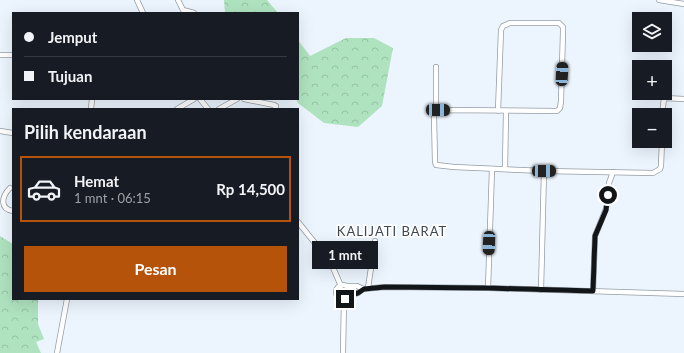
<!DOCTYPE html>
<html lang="id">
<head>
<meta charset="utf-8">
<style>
	body { margin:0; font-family:Lato,sans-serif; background:#242831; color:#f1f3f6; height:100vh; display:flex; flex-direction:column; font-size:15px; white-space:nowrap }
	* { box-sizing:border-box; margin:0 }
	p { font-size:13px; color:#9ea1a6 }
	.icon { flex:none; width:22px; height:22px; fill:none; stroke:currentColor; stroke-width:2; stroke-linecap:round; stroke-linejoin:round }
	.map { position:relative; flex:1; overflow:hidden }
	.drawer { position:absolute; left:12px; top:108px; width:287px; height:192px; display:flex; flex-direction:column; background:#171b24; border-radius:0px; box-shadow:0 4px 16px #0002 }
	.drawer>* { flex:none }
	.hud { position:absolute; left:12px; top:12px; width:287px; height:88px; border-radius:0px; box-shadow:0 4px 16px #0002; display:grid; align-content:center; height:88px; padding:0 12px; background:#171b24 }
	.buttons { position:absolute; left:632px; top:12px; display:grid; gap:8px }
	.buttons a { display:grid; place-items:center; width:40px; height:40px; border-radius:0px; background:#171b24; box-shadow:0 4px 16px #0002; font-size:20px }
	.end { position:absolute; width:18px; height:18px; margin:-9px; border:5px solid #131619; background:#fff; box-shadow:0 0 0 2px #fff }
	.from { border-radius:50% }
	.bubble { position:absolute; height:28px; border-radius:0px; background:#171b24; box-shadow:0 4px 16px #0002; font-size:13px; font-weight:700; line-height:28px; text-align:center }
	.car { position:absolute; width:12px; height:24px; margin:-12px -6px; border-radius:5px; box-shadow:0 0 3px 1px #0007; background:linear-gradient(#222 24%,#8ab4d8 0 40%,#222 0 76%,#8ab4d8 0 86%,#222 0) }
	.hud b { display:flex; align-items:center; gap:14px; height:38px; font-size:15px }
	.hud b+b { border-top:1px solid #363941 }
	.hud i { width:10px; height:10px; background:#f1f3f6 }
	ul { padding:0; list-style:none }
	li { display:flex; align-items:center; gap:12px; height:66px; margin:0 8px 6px; padding:0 4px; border:2px solid transparent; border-radius:0px }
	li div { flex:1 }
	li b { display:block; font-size:15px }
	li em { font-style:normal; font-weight:700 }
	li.on { border-color:#b45309 }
	li>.icon { width:36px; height:36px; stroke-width:1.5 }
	h2 { padding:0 12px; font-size:18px; line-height:48px }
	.button { display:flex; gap:8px; margin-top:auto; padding:8px 12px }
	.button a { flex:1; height:46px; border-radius:0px; background:#b45309; color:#fff; font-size:16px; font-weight:700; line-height:46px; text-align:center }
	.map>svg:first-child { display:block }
	.forest { fill:url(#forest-crowns) }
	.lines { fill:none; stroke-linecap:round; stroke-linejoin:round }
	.minor-casing { stroke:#939ca4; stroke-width:6 }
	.minor { stroke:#fff; stroke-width:4.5 }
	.route { stroke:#131619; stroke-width:5 }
	.labels { text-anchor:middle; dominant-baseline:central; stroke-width:3.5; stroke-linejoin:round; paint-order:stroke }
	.quarter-label { font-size:13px; letter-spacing:1px; fill:#414950; stroke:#fff }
</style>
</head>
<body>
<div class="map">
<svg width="684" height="353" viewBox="0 0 684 353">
	<defs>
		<pattern id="forest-crowns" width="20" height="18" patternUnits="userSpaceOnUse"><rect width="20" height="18" fill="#afe3bf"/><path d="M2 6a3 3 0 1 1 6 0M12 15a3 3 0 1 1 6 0" fill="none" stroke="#96c2a4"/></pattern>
	</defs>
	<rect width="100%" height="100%" fill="#ecf5fe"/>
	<!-- forest -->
	<g class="forest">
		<polygon points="224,0 267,0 278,13 225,13"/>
		<polygon points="346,38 374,38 393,48 382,106 358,127 324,123 298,103 296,99 298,99 298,40 310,56"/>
		<polygon points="0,236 13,244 13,299 38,299 38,324 44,339 36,342 41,353 0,353"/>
	</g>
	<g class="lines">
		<!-- minor casing -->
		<g class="minor-casing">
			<g id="minor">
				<polyline points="137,0 143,13"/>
				<polyline points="178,0 183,10 194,13"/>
				<polyline points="659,0 684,4"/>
				<polyline points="0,55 13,55"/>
				<polyline points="200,99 208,109"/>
				<polyline points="244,99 274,105 276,106 275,109"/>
				<polyline points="91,109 92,99"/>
				<polyline points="177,109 194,99"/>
				<polyline points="219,109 237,99"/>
				<polyline points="498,111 501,30 503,26 510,23 559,23 563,27 563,32 561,101 560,108 557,111 438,110 436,112 434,116 435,162 436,165 454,167 544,171 653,173 660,169 661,166 662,141"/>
				<polyline points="436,112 436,67"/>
				<polyline points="662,115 664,98 684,99"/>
				<polyline points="0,131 13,133"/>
				<polyline points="505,169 506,111"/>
				<path d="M10,188C1,197 0,209 13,211"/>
				<polyline points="298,222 331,263 341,286"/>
				<circle cx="343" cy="292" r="7"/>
				<polyline points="347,286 357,286 363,289 385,287 488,288 684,294"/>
				<polyline points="368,288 375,241"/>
				<polyline points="488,288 492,169"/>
				<polyline points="541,290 544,171"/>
				<polyline points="593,291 595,236 606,209 609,183 613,172"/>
				<polyline points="350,295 358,293 363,289"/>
				<polyline points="57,353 67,299"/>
				<polyline points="343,353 344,299"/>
			</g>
		</g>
		<!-- minor -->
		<use href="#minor" class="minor"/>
	</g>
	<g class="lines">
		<!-- route -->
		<polyline class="route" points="345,299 350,295 358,293 364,289 385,287 488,288 593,291 595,236 606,210 608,195"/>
	</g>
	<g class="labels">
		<!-- quarter labels -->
		<g class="quarter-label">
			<text x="392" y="231">KALIJATI BARAT</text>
		</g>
	</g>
</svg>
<div class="buttons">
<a><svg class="icon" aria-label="layers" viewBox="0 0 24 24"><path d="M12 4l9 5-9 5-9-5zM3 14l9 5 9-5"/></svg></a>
<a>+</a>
<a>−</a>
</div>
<i class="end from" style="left:608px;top:195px"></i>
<i class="end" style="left:345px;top:299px"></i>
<div class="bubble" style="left:312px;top:241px;width:66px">1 mnt</div>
<i class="car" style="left:562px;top:74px;rotate:3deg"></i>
<i class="car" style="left:438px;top:110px;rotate:91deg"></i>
<i class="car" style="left:544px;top:171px;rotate:90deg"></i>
<i class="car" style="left:489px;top:243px;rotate:182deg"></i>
<div class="hud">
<b><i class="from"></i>Jemput</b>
<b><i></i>Tujuan</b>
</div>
<section class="drawer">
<h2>Pilih kendaraan</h2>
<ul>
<li class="on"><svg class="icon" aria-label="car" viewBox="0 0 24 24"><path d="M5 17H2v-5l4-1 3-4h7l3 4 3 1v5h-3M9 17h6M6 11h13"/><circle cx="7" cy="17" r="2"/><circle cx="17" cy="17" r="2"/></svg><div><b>Hemat</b><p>1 mnt · 06:15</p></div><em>Rp 14,500</em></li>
</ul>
<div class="button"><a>Pesan</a></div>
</section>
</div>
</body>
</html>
